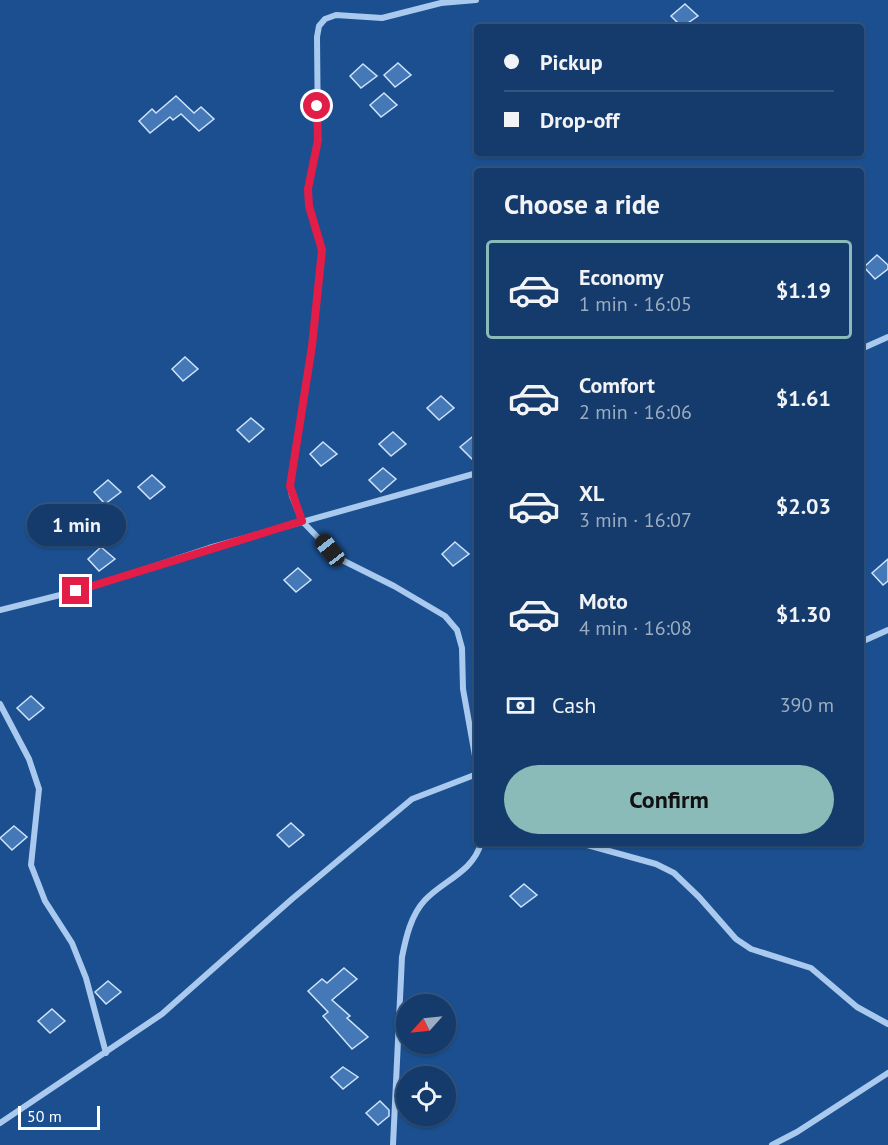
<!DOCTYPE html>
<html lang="en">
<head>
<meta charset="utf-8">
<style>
	body { margin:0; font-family:"PT Sans",sans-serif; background:#214673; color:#f1f3f6; height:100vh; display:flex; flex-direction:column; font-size:22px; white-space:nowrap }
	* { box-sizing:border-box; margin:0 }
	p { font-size:20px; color:#9dadc1 }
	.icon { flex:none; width:33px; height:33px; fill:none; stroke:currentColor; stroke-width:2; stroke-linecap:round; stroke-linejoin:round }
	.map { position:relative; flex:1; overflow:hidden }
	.sheet { position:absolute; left:474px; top:168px; width:390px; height:678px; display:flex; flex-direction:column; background:#143b6b; border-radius:6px; box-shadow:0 2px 4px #0004,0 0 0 2px #33557e }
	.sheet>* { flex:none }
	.guide { position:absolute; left:474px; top:24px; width:390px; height:132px; border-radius:6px; box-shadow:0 2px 4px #0004,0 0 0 2px #33557e; display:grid; align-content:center; height:132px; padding:0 30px; background:#143b6b }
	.needle { width:39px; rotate:243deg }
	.buttons { position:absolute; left:396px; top:994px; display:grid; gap:12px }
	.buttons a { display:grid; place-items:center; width:60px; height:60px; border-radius:50%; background:#143b6b; box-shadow:0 2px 4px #0004,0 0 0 2px #33557e; font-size:30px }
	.scale { position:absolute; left:18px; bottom:15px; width:82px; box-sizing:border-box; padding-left:6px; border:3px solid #fff; border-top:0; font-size:16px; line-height:21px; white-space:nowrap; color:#fff; -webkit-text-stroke:4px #1b4f8f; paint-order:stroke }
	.end { position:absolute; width:27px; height:27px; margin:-14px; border:8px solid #e11d48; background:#fff; box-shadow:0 0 0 3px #fff }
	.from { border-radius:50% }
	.bubble { position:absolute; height:42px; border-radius:21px; background:#143b6b; box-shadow:0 2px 4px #0004,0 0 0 2px #33557e; font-size:20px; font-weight:700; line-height:42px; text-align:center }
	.car { position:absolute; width:18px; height:36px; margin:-18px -9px; border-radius:8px; box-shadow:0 0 4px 2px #0007; background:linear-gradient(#222 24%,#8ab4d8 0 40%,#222 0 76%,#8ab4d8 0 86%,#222 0) }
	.guide b { display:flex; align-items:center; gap:21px; height:57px; font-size:22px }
	.guide b+b { border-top:2px solid #33557e }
	.guide i { width:15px; height:15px; background:#f1f3f6 }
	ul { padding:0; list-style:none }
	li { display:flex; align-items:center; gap:18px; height:99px; margin:0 12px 9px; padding:0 18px; border:3px solid transparent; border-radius:6px }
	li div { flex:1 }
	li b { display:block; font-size:22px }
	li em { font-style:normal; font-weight:700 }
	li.current { border-color:#8bbbb9 }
	li>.icon { width:54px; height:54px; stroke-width:1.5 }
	h2 { padding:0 30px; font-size:27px; line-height:72px }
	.pay { display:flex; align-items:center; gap:15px; height:66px; padding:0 30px; font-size:22px }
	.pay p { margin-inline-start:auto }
	.primary-button { display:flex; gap:12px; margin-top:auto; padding:12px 30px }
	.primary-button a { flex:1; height:69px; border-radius:36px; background:#8bbbb9; color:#111; font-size:24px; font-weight:700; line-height:69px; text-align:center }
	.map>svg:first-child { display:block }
	.building { fill:#4478b7; stroke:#cfe3fa; stroke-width:1.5 }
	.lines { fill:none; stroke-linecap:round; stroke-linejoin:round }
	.street { stroke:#a9c9ee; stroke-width:6 }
	.route { stroke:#e11d48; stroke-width:8 }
</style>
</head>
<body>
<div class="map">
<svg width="888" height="1145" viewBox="0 0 888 1145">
	<rect width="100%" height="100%" fill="#1b4f8f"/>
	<!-- building -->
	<g class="building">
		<polygon points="685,4 698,16 682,27 671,16"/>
		<polygon points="398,63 411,75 395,87 384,75"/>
		<polygon points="363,64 377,76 361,88 350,76"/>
		<polygon points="384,93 397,105 381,117 370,105"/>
		<polygon points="176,96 194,113 201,107 214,119 199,131 181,114 173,120 170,117 150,133 139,121 152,109 156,113"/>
		<polygon points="877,255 888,265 888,269 875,279 864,267"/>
		<polygon points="185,357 198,369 183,381 172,369"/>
		<polygon points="441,396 454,408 439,420 427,408"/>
		<polygon points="251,418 264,429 249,442 237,430"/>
		<polygon points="393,432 406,444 391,456 379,444"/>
		<polygon points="477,433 477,455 472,459 460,447"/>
		<polygon points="323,442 337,454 321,466 310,454"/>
		<polygon points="383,468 396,479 381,492 369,480"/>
		<polygon points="152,475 165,487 150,499 138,487"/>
		<polygon points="108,480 121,492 105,504 94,492"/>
		<polygon points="455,542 469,554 453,566 442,554"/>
		<polygon points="101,547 115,559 99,571 88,559"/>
		<polygon points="888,559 888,581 883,585 872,573"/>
		<polygon points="298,568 311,580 296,592 284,580"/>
		<polygon points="31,696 44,708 29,720 17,708"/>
		<polygon points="291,823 304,835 289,847 277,835"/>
		<polygon points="14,826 27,837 12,850 0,838"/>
		<polygon points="524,884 537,895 521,907 510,896"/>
		<polygon points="344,968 357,979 332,1000 350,1016 347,1018 368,1037 352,1049 323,1016 328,1012 308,991 322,979 327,983"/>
		<polygon points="108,981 121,992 106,1004 95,992"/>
		<polygon points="52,1009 65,1021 50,1033 38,1021"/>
		<polygon points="343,1067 358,1077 343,1089 331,1077"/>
		<polygon points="380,1101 389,1110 389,1116 378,1125 366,1113"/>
	</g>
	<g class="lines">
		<!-- street -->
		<g class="street">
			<polyline points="476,0 441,3 382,18 336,15 325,19 319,26 317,37 318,140 308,189 309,206 322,250 312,346 290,486 292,496 302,521 330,550 344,561 394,586 445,616 457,630 462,648 463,689 477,767"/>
			<polyline points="861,349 888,337"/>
			<polyline points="0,610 88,588 209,548 477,473"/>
			<polyline points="861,642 888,630"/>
			<polyline points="0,704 29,759 39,789 31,865 45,901 72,943 86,978 106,1053"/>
			<polyline points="580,843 656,864 674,873 699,897 736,939 751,949 811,968 857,1007 888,1024"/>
			<polyline points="0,1123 162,1014 292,899 412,799 477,774"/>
			<path d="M393,1145L402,957C406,937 411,915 425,900C444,880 473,872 481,843"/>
			<polyline points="772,1145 797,1132 888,1073"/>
		</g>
	</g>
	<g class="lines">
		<!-- route -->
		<polyline class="route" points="76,591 302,521 290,486 312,346 322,250 309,206 308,189 318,140 317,106"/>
	</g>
</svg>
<div class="buttons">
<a><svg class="needle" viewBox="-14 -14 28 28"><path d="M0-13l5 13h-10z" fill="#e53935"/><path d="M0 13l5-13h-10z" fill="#9dadc1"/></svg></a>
<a><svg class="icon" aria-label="locate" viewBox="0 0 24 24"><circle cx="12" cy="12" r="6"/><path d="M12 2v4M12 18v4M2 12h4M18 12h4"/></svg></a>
</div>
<div class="scale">50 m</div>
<i class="end from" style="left:317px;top:106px"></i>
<i class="end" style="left:76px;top:591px"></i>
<div class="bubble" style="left:27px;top:504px;width:99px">1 min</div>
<i class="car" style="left:330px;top:550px;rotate:322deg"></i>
<div class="guide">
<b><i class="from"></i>Pickup</b>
<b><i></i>Drop-off</b>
</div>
<section class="sheet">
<h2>Choose a ride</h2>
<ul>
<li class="current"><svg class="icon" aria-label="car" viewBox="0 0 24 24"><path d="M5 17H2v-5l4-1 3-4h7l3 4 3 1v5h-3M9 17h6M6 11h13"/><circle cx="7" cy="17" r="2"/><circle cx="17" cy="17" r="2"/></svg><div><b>Economy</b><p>1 min · 16:05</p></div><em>$1.19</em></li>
<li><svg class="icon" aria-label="car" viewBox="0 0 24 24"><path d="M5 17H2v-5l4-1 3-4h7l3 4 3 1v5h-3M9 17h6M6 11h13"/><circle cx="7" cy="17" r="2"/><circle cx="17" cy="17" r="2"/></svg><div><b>Comfort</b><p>2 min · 16:06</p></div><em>$1.61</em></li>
<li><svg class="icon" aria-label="car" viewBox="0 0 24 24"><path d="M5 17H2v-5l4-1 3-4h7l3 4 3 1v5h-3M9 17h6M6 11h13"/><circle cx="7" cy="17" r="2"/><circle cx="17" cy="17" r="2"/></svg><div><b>XL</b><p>3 min · 16:07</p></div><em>$2.03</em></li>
<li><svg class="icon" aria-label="car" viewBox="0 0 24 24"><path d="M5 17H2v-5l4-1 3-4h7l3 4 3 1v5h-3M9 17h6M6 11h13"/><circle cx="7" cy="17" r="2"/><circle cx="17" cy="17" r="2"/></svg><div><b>Moto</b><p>4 min · 16:08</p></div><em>$1.30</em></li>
</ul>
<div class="pay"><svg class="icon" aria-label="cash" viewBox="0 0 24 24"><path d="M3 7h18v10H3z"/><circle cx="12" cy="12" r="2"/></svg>Cash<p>390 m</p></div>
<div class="primary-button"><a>Confirm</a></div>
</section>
</div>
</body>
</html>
